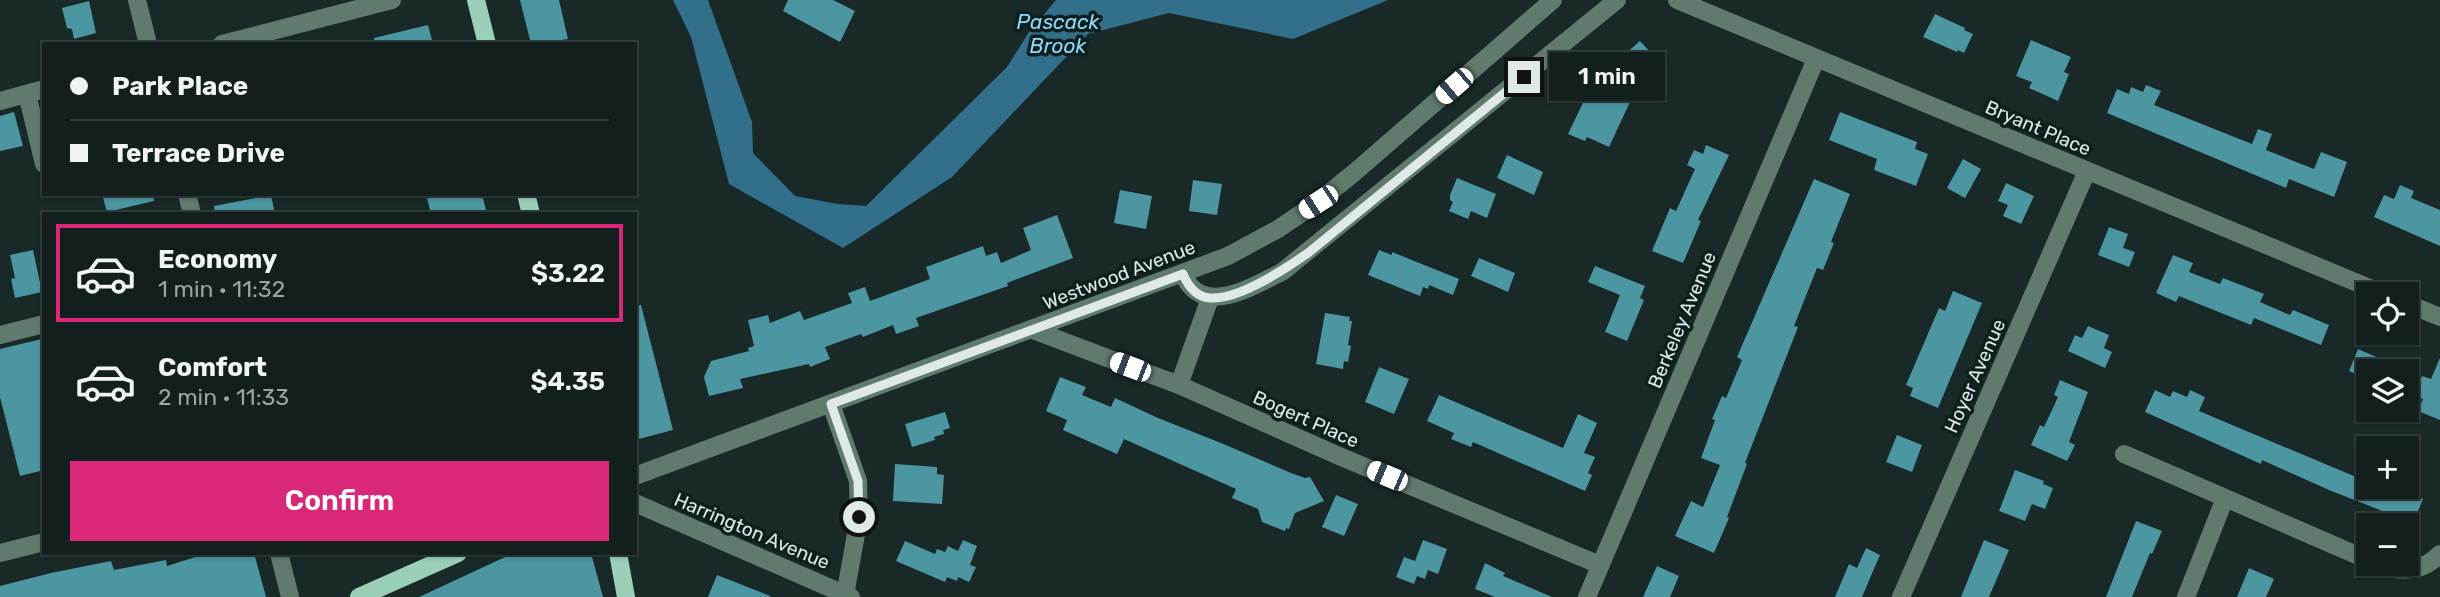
<!DOCTYPE html>
<html lang="en">
<head>
<meta charset="utf-8">
<style>
	body { margin:0; font-family:Rubik,sans-serif; background:#1b2726; color:#f1f3f6; height:100vh; display:flex; flex-direction:column; font-size:26px; white-space:nowrap }
	* { box-sizing:border-box; margin:0 }
	p { font-size:23px; color:#9ca2a4 }
	.icon { flex:none; width:38px; height:38px; fill:none; stroke:currentColor; stroke-width:2; stroke-linecap:round; stroke-linejoin:round }
	.map { position:relative; flex:1; overflow:hidden }
	.panel { position:absolute; left:42px; top:212px; width:595px; height:343px; display:flex; flex-direction:column; background:#121f1d; border-radius:0px; box-shadow:0 2px 5px #0004,0 0 0 2px #313d3b }
	.panel>* { flex:none }
	.top-card { position:absolute; left:42px; top:42px; width:595px; height:154px; border-radius:0px; box-shadow:0 2px 5px #0004,0 0 0 2px #313d3b; display:grid; align-content:center; height:154px; padding:0 28px; background:#121f1d }
	.fabs { position:absolute; left:2356px; top:282px; display:grid; gap:14px }
	.fabs a { display:grid; place-items:center; width:63px; height:63px; border-radius:0px; background:#121f1d; box-shadow:0 2px 5px #0004,0 0 0 2px #313d3b; font-size:35px }
	.end { position:absolute; width:32px; height:32px; margin:-16px; border:9px solid #dfeae8; background:#111; box-shadow:0 0 0 4px #111 }
	.from { border-radius:50% }
	.bubble { position:absolute; height:49px; border-radius:0px; background:#121f1d; box-shadow:0 2px 5px #0004,0 0 0 2px #313d3b; font-size:23px; font-weight:600; line-height:49px; text-align:center }
	.car { position:absolute; width:21px; height:42px; margin:-21px -10px; border-radius:9px; box-shadow:0 0 5px 2px #0007; background:linear-gradient(#fff 24%,#345 0 40%,#fff 0 76%,#345 0 86%,#fff 0) }
	.top-card b { display:flex; align-items:center; gap:24px; height:66px; font-size:26px }
	.top-card b+b { border-top:2px solid #313d3b }
	.top-card i { width:18px; height:18px; background:#f1f3f6 }
	ul { padding:12px 0 0; list-style:none }
	li { display:flex; align-items:center; gap:21px; height:98px; margin:0 14px 10px; padding:0 14px; border:4px solid transparent; border-radius:0px }
	li div { flex:1 }
	li b { display:block; font-size:26px }
	li em { font-style:normal; font-weight:600 }
	li.on { border-color:#db2777 }
	li>.icon { width:63px; height:63px; stroke-width:1.5 }
	.primary-button { display:flex; gap:14px; margin-top:auto; padding:14px 28px }
	.primary-button a { flex:1; height:80px; border-radius:0px; background:#db2777; color:#fff; font-size:28px; font-weight:600; line-height:80px; text-align:center }
	.map>svg:first-child { display:block }
	.water { fill:#316f8a }
	.building { fill:#4b96a1 }
	.lines { fill:none; stroke-linecap:round; stroke-linejoin:round }
	.minor { stroke:#617a6e; stroke-width:18 }
	.major { stroke:#9ad0b8; stroke-width:18 }
	.route { stroke:#dfeae8; stroke-width:9 }
	.labels { text-anchor:middle; dominant-baseline:central; stroke-width:7; stroke-linejoin:round; paint-order:stroke }
	.street-label { font-size:19px; fill:#dfeae8; stroke:#0e201e }
	.water-label { font-size:21px; font-style:italic; fill:#90d8f9; stroke:#0e201e }
</style>
</head>
<body>
<div class="map">
<svg width="2440" height="597" viewBox="0 0 2440 597">
	<rect width="100%" height="100%" fill="#182927"/>
	<!-- water -->
	<polygon class="water" points="673,0 708,0 752,122 753,153 795,196 838,204 866,206 1007,67 1029,32 1056,0 1388,0 1293,39 1169,13 1088,34 952,177 843,248 729,184 691,37"/>
	<!-- building -->
	<g class="building">
		<polygon points="520,0 559,0 568,39 561,40 562,44 531,44"/>
		<polygon points="788,0 833,0 855,11 840,42 783,11"/>
		<polygon points="89,1 96,33 74,39 72,29 67,28 62,8"/>
		<polygon points="1935,14 1965,28 1964,30 1973,34 1964,53 1958,50 1957,52 1923,37"/>
		<polygon points="428,25 433,44 375,44 374,38"/>
		<polygon points="2031,40 2071,57 2064,72 2069,74 2058,101 2029,88 2032,82 2016,76"/>
		<polygon points="1640,41 1663,66 1663,101 1627,101 1630,102 1609,147 1587,137 1585,141 1568,134 1592,84 1619,97 1616,62"/>
		<polygon points="2146,85 2161,91 2154,105 2252,144 2258,129 2272,134 2266,150 2314,169 2321,152 2347,162 2334,197 2289,179 2286,188 2107,113 2117,89 2129,94 2131,87 2143,92"/>
		<polygon points="14,112 23,146 0,151 0,116"/>
		<polygon points="1840,112 1917,142 1915,149 1928,154 1916,186 1874,170 1877,159 1829,140"/>
		<polygon points="1706,145 1729,155 1698,220 1701,221 1683,263 1652,251 1670,208 1676,211 1695,169 1687,165 1694,150 1703,154"/>
		<polygon points="1507,155 1543,172 1534,195 1497,178"/>
		<polygon points="1963,159 1981,169 1965,198 1947,188"/>
		<polygon points="1457,178 1496,194 1487,218 1471,211 1468,219 1449,211 1453,202 1450,200 1450,195"/>
		<polygon points="1814,179 1850,194 1831,242 1834,243 1823,270 1817,268 1794,326 1798,327 1745,463 1747,464 1727,517 1729,518 1714,553 1675,536 1691,501 1703,507 1720,465 1701,458 1715,420 1712,419 1722,396 1726,398 1742,360 1737,357"/>
		<polygon points="1193,180 1222,184 1217,215 1189,211"/>
		<polygon points="2006,183 2034,196 2021,224 2003,216 2008,205 1998,201"/>
		<polygon points="2400,185 2414,191 2411,198 2440,210 2440,246 2374,217 2384,195 2394,199"/>
		<polygon points="1120,190 1152,196 1146,229 1114,223"/>
		<polygon points="102,194 153,194 154,201 107,212"/>
		<polygon points="444,194 482,194 487,214 431,214 427,198"/>
		<polygon points="271,195 275,214 215,214 214,206"/>
		<polygon points="1057,215 1073,258 1007,283 1008,286 916,318 919,326 896,334 893,325 863,337 861,334 825,347 830,359 810,367 809,364 740,379 743,388 709,396 704,377 711,361 749,351 748,348 754,346 748,320 768,315 770,323 800,311 804,320 852,303 848,293 865,287 870,301 930,279 926,267 983,246 986,256 997,252 1001,263 1031,250 1023,228"/>
		<polygon points="2109,227 2128,234 2123,248 2135,252 2129,267 2098,255"/>
		<polygon points="33,250 42,292 15,298 11,279 15,278 10,255"/>
		<polygon points="1379,250 1392,255 1392,252 1459,279 1453,295 1429,285 1428,289 1423,287 1420,296 1368,275"/>
		<polygon points="2173,255 2193,263 2189,272 2220,284 2223,278 2264,294 2260,302 2290,315 2293,310 2329,325 2321,345 2254,318 2251,325 2179,296 2176,302 2156,293"/>
		<polygon points="1479,258 1515,273 1508,292 1471,276"/>
		<polygon points="1595,266 1645,286 1640,298 1644,300 1627,341 1605,332 1620,295 1588,282"/>
		<polygon points="1953,291 1982,303 1938,408 1910,396 1913,388 1906,385 1939,308 1945,311"/>
		<polygon points="641,305 673,430 635,440 635,306"/>
		<polygon points="1325,313 1350,317 1349,321 1352,321 1348,345 1351,346 1348,362 1344,361 1343,369 1316,364"/>
		<polygon points="2088,326 2109,335 2104,348 2112,352 2105,368 2068,351 2075,335 2082,338"/>
		<polygon points="42,339 44,347 44,470 20,476 0,397 0,349"/>
		<polygon points="2358,349 2409,371 2368,371 2368,379 2349,371"/>
		<polygon points="2440,358 2440,420 2418,411 2423,399 2414,395 2422,376 2431,379"/>
		<polygon points="1379,367 1409,379 1394,414 1365,402"/>
		<polygon points="1060,377 1086,387 1082,395 1111,407 1115,398 1158,418 1221,443 1291,473 1305,478 1310,477 1324,501 1295,513 1289,529 1286,528 1285,531 1262,522 1258,509 1232,498 1236,489 1124,439 1117,454 1063,430 1067,420 1046,411"/>
		<polygon points="2060,380 2088,392 2069,442 2075,445 2067,461 2031,445 2040,425 2044,427 2058,397 2054,395"/>
		<polygon points="2155,390 2170,397 2173,391 2187,397 2190,390 2205,397 2199,411 2368,482 2368,486 2391,486 2423,499 2413,523 2329,490 2262,460 2261,464 2145,412"/>
		<polygon points="1439,395 1563,448 1578,414 1597,423 1584,453 1595,457 1588,473 1592,475 1585,491 1473,442 1471,447 1451,439 1454,433 1427,421"/>
		<polygon points="945,412 950,428 943,430 944,434 934,437 935,440 912,447 905,424"/>
		<polygon points="1897,435 1922,445 1912,472 1886,462"/>
		<polygon points="895,464 937,467 937,474 944,475 942,504 893,501"/>
		<polygon points="2015,470 2044,481 2043,484 2053,488 2045,509 2032,504 2025,521 1999,511"/>
		<polygon points="1336,495 1358,504 1344,536 1322,527"/>
		<polygon points="2136,521 2162,531 2152,554 2150,553 2132,597 2106,597"/>
		<polygon points="963,540 977,546 970,565 976,567 969,582 958,577 957,581 947,577 945,582 896,561 905,541 935,554 937,549 945,552 948,546 958,551"/>
		<polygon points="1423,540 1447,549 1438,574 1428,570 1425,579 1417,576 1414,584 1396,577 1404,557 1415,561"/>
		<polygon points="1984,540 2009,550 1989,597 1961,597"/>
		<polygon points="1866,548 1880,555 1862,597 1835,597 1849,564 1857,568"/>
		<polygon points="208,553 254,553 266,597 0,597 0,586 51,573 111,561 114,570 166,560 167,566"/>
		<polygon points="514,553 591,553 603,597 419,597"/>
		<polygon points="1485,563 1505,573 1503,576 1552,597 1495,597 1475,589"/>
		<polygon points="1657,566 1679,576 1670,597 1643,597"/>
		<polygon points="2249,568 2274,579 2266,597 2237,597"/>
		<polygon points="717,575 770,596 770,597 708,597"/>
	</g>
	<g class="lines">
		<!-- minor -->
		<g class="minor">
			<polyline points="137,0 148,44"/>
			<polyline points="1677,0 2384,294"/>
			<polyline points="222,44 392,0"/>
			<polyline points="27,94 44,164"/>
			<polyline points="0,101 44,89"/>
			<polyline points="187,194 192,214"/>
			<path d="M1183,274C1202,318 1251,287 1282,272L1617,0"/>
			<polyline points="2406,303 2440,317"/>
			<polyline points="1033,330 1179,385 1339,456 1600,565"/>
			<polyline points="0,335 44,324"/>
			<polyline points="1179,385 1210,298"/>
			<polyline points="831,404 858,481 859,518 845,595"/>
			<polyline points="2124,454 2368,560"/>
			<polyline points="635,476 1228,256 1278,229 1318,202 1355,172 1553,0"/>
			<polyline points="635,503 851,597"/>
			<polyline points="0,553 44,542"/>
			<polyline points="279,553 290,597"/>
			<path d="M2377,564C2400,573 2422,573 2440,554"/>
			<polyline points="1587,597 1816,59"/>
			<polyline points="1901,597 2087,171"/>
			<polyline points="2186,597 2225,498"/>
		</g>
		<!-- major -->
		<g class="major">
			<polyline points="476,0 487,44"/>
			<polyline points="526,194 531,214"/>
			<polyline points="618,553 626,597"/>
			<polyline points="359,597 458,553"/>
		</g>
	</g>
	<g class="lines">
		<!-- route -->
		<path class="route" d="M859,517L858,481L831,404L1183,274C1188,286 1196,297 1210,298C1239,300 1285,269 1308,253L1524,77"/>
	</g>
	<g class="labels">
		<!-- street labels -->
		<g class="street-label">
			<text transform="translate(2038 128) rotate(23)">Bryant Place</text>
			<text transform="translate(1119 275) rotate(-21)">Westwood Avenue</text>
			<text transform="translate(1682 320) rotate(-67)">Berkeley Avenue</text>
			<text transform="translate(1975 376) rotate(-66)">Hoyer Avenue</text>
			<text transform="translate(1306 419) rotate(24)">Bogert Place</text>
			<text transform="translate(752 531) rotate(23)">Harrington Avenue</text>
		</g>
		<!-- water labels -->
		<g class="water-label">
			<text x="1058" y="21">Pascack<tspan x="1058" dy="24">Brook</tspan></text>
		</g>
	</g>
</svg>
<div class="fabs">
<a><svg class="icon" aria-label="locate" viewBox="0 0 24 24"><circle cx="12" cy="12" r="6"/><path d="M12 2v4M12 18v4M2 12h4M18 12h4"/></svg></a>
<a><svg class="icon" aria-label="layers" viewBox="0 0 24 24"><path d="M12 4l9 5-9 5-9-5zM3 14l9 5 9-5"/></svg></a>
<a>+</a>
<a>−</a>
</div>
<i class="end from" style="left:859px;top:517px"></i>
<i class="end" style="left:1524px;top:77px"></i>
<div class="bubble" style="left:1549px;top:52px;width:116px">1 min</div>
<i class="car" style="left:1454px;top:86px;rotate:229deg"></i>
<i class="car" style="left:1318px;top:202px;rotate:237deg"></i>
<i class="car" style="left:1130px;top:367px;rotate:291deg"></i>
<i class="car" style="left:1387px;top:476px;rotate:293deg"></i>
<div class="top-card">
<b><i class="from"></i>Park Place</b>
<b><i></i>Terrace Drive</b>
</div>
<section class="panel">
<ul>
<li class="on"><svg class="icon" aria-label="car" viewBox="0 0 24 24"><path d="M5 17H2v-5l4-1 3-4h7l3 4 3 1v5h-3M9 17h6M6 11h13"/><circle cx="7" cy="17" r="2"/><circle cx="17" cy="17" r="2"/></svg><div><b>Economy</b><p>1 min · 11:32</p></div><em>$3.22</em></li>
<li><svg class="icon" aria-label="car" viewBox="0 0 24 24"><path d="M5 17H2v-5l4-1 3-4h7l3 4 3 1v5h-3M9 17h6M6 11h13"/><circle cx="7" cy="17" r="2"/><circle cx="17" cy="17" r="2"/></svg><div><b>Comfort</b><p>2 min · 11:33</p></div><em>$4.35</em></li>
</ul>
<div class="primary-button"><a>Confirm</a></div>
</section>
</div>
</body>
</html>
